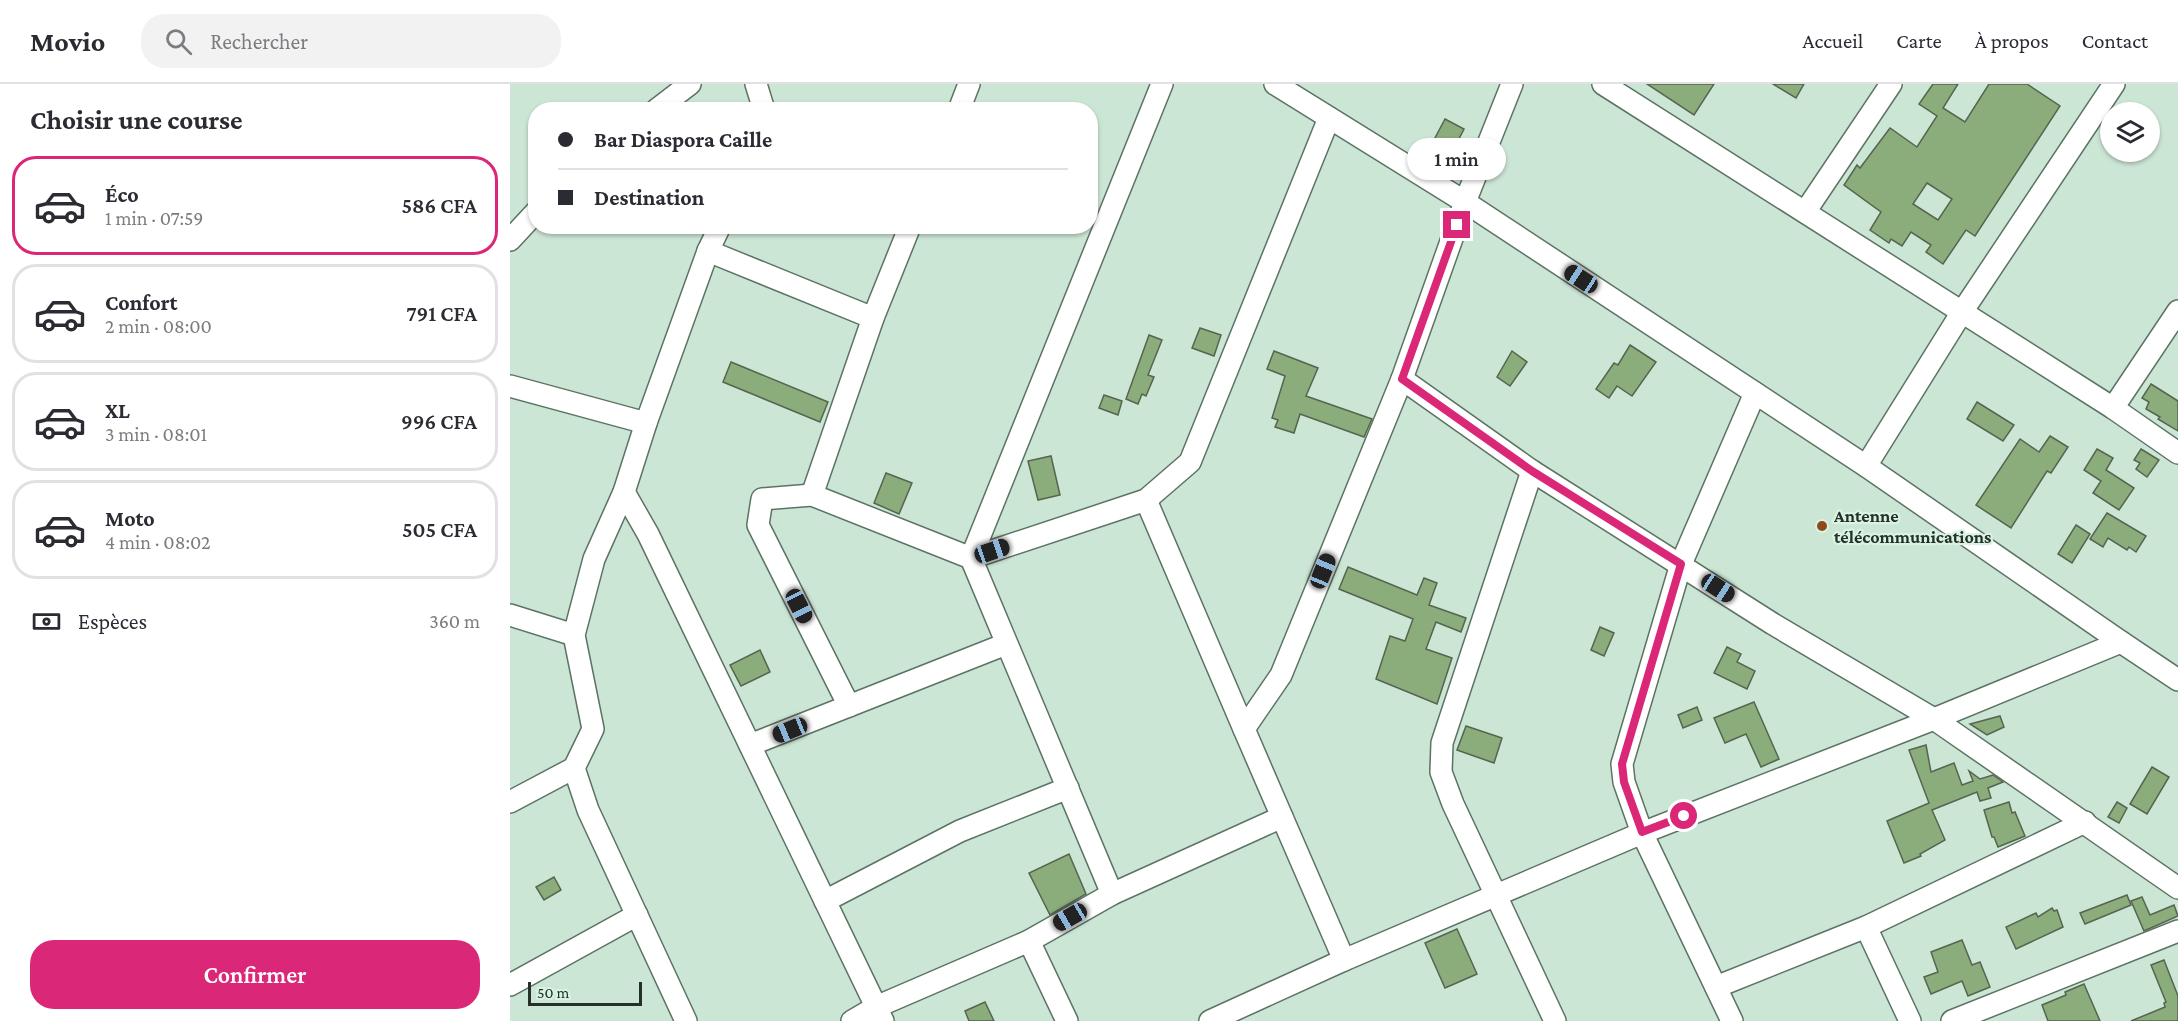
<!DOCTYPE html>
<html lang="fr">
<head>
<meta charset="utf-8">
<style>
	body { margin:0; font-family:"Crimson Pro",serif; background:#f2f2f3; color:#2b2b33; height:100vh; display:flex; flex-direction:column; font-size:22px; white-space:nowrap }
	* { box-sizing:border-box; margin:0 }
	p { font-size:20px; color:#7c7c81 }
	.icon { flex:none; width:33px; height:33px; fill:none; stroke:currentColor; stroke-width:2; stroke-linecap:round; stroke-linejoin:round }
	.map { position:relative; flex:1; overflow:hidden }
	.side { display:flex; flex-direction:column; background:#fff; width:510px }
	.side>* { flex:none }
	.hud { position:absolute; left:18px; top:18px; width:570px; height:132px; border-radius:24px; box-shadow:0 2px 4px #0004; display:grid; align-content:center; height:132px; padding:0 30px; background:#fff }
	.tools { position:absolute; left:1590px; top:18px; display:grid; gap:12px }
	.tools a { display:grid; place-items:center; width:60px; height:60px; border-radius:50%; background:#fff; box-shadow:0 2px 4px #0004; font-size:30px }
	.scale { position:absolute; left:18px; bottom:15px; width:114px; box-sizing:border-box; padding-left:6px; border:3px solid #263029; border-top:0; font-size:16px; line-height:21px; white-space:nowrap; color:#263029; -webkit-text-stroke:4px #d9f3e2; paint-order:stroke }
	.end { position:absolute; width:27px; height:27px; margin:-14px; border:8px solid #db2777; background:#fff; box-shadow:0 0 0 3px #fff }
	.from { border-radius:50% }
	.bubble { position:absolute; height:42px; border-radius:21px; background:#fff; box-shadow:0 2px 4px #0004; font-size:20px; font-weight:600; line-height:42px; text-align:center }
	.car { position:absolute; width:18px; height:36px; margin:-18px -9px; border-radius:8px; box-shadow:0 0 4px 2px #0007; background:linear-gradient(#222 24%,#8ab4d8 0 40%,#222 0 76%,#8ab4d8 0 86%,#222 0) }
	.hud b { display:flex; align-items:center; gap:21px; height:57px; font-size:22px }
	.hud b+b { border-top:2px solid #e1e1e2 }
	.hud i { width:15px; height:15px; background:#2b2b33 }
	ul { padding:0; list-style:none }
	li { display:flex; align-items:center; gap:18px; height:99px; margin:0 12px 9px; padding:0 18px; border:3px solid #e1e1e2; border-radius:24px }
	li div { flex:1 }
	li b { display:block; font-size:22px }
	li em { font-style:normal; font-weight:600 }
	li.active { border-color:#db2777 }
	li>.icon { width:54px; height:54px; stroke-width:1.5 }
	h2 { padding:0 30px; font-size:27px; line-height:72px }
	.pay { display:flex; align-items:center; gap:15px; height:66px; padding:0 30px; font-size:22px }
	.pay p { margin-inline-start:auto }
	.cta { display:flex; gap:12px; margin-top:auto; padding:12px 30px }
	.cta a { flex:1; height:69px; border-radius:24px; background:#db2777; color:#fff; font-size:24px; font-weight:600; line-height:69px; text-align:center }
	header { display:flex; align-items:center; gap:36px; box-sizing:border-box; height:84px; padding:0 30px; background:#fff; border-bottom:2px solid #e1e1e2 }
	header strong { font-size:28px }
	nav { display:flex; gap:33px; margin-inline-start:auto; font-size:21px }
	.search { width:420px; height:54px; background:#f2f2f3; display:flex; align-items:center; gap:15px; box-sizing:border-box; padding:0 21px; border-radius:24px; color:#7c7c81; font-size:22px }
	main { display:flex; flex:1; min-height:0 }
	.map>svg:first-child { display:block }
	.building { fill:#8bac7b; stroke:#566450; stroke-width:1.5; fill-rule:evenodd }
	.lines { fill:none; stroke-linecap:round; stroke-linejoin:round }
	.minor-casing { stroke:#5c7364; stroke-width:24 }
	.minor { stroke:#fff; stroke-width:21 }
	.route { stroke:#db2777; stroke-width:8 }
	.poi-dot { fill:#8c4a19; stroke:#d9f3e2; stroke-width:2 }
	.labels { text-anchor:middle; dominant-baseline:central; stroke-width:4.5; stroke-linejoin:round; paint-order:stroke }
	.poi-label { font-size:18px; font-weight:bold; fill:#263029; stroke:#d9f3e2; text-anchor:start }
</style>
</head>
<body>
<header>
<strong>Movio</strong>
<div class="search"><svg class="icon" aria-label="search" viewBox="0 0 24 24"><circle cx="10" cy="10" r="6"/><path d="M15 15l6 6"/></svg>Rechercher</div>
<nav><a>Accueil</a><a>Carte</a><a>À propos</a><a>Contact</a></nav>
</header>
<main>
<section class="side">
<h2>Choisir une course</h2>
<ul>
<li class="active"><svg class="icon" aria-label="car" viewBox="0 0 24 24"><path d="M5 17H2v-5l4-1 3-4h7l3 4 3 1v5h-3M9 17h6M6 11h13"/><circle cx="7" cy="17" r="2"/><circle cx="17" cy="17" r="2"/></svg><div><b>Éco</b><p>1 min · 07:59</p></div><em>586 CFA</em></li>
<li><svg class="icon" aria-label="car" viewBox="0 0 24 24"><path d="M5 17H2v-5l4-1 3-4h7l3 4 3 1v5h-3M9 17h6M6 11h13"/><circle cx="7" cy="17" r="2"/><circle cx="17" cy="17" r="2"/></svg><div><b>Confort</b><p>2 min · 08:00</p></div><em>791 CFA</em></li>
<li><svg class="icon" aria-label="car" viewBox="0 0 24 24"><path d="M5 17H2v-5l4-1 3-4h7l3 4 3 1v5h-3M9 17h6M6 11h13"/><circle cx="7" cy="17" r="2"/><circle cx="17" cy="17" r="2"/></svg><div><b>XL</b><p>3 min · 08:01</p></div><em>996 CFA</em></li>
<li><svg class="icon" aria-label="car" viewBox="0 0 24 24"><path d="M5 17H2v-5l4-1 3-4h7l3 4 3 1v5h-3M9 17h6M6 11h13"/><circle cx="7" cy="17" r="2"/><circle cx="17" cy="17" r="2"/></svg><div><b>Moto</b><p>4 min · 08:02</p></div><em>505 CFA</em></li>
</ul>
<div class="pay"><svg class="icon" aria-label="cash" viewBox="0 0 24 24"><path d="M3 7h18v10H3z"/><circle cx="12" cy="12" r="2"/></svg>Espèces<p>360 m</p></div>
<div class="cta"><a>Confirmer</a></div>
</section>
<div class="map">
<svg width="1668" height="937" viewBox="0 0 1668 937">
	<rect width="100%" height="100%" fill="#cce6d5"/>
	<!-- building -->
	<g class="building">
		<polygon points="1137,0 1204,0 1184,31"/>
		<polygon points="1263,0 1294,0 1286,14"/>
		<path d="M1423,0H1448L1433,24L1455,38L1479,0H1517L1550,22L1465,152L1456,146L1433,180L1416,168L1421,161L1401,148L1392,162L1381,155L1379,159L1360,146L1371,128L1334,101L1347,81L1350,84L1380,44L1407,63L1427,32L1409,20ZM1417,99L1442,115L1428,136L1403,120Z"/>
		<polygon points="935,35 954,45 936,80 917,69"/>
		<polygon points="690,244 711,251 704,272 682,264"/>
		<polygon points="639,251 652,256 638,291 644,293 636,312 632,310 628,320 616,315"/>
		<polygon points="1120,261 1146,278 1122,312 1107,302 1099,314 1086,305 1104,279 1108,281"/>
		<polygon points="764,267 808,284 796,312 862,335 854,353 790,330 784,349 765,343 768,336 762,334 775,292 757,285"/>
		<polygon points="1002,267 1017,278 1000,302 987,293"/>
		<polygon points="221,278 318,318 310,338 213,298"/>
		<polygon points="1641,300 1668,317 1668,347 1648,335 1650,333 1636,325 1639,318 1632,314"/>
		<polygon points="594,311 612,317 608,331 589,324"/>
		<polygon points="1467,318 1504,341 1493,357 1457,335"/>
		<polygon points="1540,352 1558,363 1541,389 1537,387 1501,444 1466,421 1510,355 1529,368"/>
		<polygon points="1587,365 1603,374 1596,386 1624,404 1609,426 1583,409 1591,397 1574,386"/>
		<polygon points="1631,365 1649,376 1637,393 1626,385 1630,379 1624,376"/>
		<polygon points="541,372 550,411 528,416 518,377"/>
		<polygon points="376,389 402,399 389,430 364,419"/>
		<polygon points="1597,429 1636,452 1626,468 1619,463 1617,466 1598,454 1593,463 1580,455"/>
		<polygon points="1566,441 1580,450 1562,479 1548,470"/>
		<polygon points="838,483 907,511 914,494 927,499 919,521 956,534 951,548 926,538 916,565 942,574 927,620 866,595 880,552 895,557 903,535 829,505"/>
		<polygon points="1090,543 1104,549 1094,572 1081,566"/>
		<polygon points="1217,563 1231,570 1227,578 1245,587 1237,605 1204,589"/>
		<polygon points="250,566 260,588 231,602 220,581"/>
		<polygon points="1244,618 1269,675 1251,683 1236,650 1215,659 1204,634"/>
		<polygon points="1187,623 1192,636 1173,644 1168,631"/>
		<polygon points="1490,632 1494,643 1477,651 1460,640"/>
		<polygon points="956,642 992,654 984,679 947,666"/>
		<polygon points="1416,661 1421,688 1444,679 1452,701 1463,697 1459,687 1470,695 1483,691 1493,698 1478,704 1481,714 1470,717 1467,708 1422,726 1435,756 1410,770 1411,772 1394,779 1377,737 1419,719 1399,666"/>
		<polygon points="1642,683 1659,693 1637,730 1620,720"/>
		<polygon points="1499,718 1502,729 1505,728 1515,752 1488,763 1484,753 1482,753 1474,726"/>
		<polygon points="1607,718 1617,724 1609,739 1598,733"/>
		<polygon points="559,770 576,810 540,831 519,789"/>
		<polygon points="44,793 51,806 34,816 26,803"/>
		<polygon points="1617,811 1621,821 1575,840 1570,829"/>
		<polygon points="1632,813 1640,831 1664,821 1668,832 1634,847 1621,817"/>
		<polygon points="1542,824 1544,827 1547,826 1553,843 1506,865 1496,843 1526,829 1528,833"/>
		<polygon points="947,845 967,890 935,904 915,859"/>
		<polygon points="1452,856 1462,881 1470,878 1480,903 1458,912 1452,897 1421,910 1414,893 1428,888 1421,868"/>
		<polygon points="1654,876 1668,912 1668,937 1621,937 1655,923 1654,919 1656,918 1641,881"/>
		<polygon points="1574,900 1590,937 1538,937 1532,921 1556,911 1555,908"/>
		<polygon points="475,918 484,937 459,937 455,927"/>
	</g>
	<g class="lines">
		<!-- minor casing -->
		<g class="minor-casing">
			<g id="minor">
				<polyline points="246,0 254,26"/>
				<polyline points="765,0 955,118 1356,382 1611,558 1668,596"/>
				<polyline points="1093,0 1603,324 1668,369"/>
				<polyline points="146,26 180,0"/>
				<polyline points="449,26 459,0"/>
				<polyline points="1295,128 1381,0"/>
				<polyline points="0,156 26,128"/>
				<polyline points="198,167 363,234"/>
				<polyline points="892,295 1022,387 1263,540 1424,635 1668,804"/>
				<polyline points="0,302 136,339"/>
				<polyline points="1603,324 1668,227"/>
				<polyline points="1356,382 1452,228 1604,0"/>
				<polyline points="1022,387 932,659 931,688 943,720 1045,937"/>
				<polyline points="114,408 138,450 373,937"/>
				<polyline points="302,411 363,234 400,142"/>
				<polyline points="636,416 734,645"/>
				<polyline points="0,531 64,551"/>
				<polyline points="339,622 248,441 252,415 302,411 461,474 636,416 680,378 819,34"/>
				<polyline points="240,661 496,560"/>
				<polyline points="64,684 78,726 176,937"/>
				<polyline points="0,718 64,684 83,645 64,551 84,475 114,408 136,339 198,167 210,142"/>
				<polyline points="772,733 834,876"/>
				<polyline points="602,810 461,474 652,0"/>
				<polyline points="315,817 450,747 558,704"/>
				<polyline points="1356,843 1400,937"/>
				<polyline points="519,857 557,937"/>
				<polyline points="0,901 127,831"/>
				<polyline points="1206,903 1356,843 1575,738"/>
				<polyline points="342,937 366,923 519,857 602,810 772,733 734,645 771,591 892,295 955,118 1002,0"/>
				<polyline points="700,937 834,876 1132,749 1424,635 1611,558"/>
				<polyline points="1222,937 1132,749 1114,698 1112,680 1171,480 1245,309"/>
				<polyline points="1442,937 1668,847"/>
			</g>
		</g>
		<!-- minor -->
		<use href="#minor" class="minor"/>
	</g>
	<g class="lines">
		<!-- route -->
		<polyline class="route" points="947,141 892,295 1022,387 1171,480 1112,680 1114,698 1132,748 1174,732"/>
	</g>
	<!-- markers -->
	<circle class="poi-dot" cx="1312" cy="442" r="6"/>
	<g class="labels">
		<!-- poi labels -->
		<g class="poi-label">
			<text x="1324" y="432">Antenne<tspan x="1324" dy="21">télécommunications</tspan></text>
		</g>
	</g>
</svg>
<div class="tools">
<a><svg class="icon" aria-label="layers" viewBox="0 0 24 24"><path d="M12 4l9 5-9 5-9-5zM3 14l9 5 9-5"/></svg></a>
</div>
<div class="scale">50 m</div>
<i class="end from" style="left:1174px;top:732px"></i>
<i class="end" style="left:947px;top:141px"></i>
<div class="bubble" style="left:897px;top:54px;width:99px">1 min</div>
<i class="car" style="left:1071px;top:195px;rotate:303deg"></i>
<i class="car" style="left:482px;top:467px;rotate:71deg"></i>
<i class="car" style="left:813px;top:487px;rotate:22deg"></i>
<i class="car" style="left:1208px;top:504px;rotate:123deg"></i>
<i class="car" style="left:289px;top:522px;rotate:153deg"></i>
<i class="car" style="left:280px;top:646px;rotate:248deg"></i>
<i class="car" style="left:560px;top:833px;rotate:240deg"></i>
<div class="hud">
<b><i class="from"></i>Bar Diaspora Caille</b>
<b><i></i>Destination</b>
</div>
</div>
</main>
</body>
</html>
